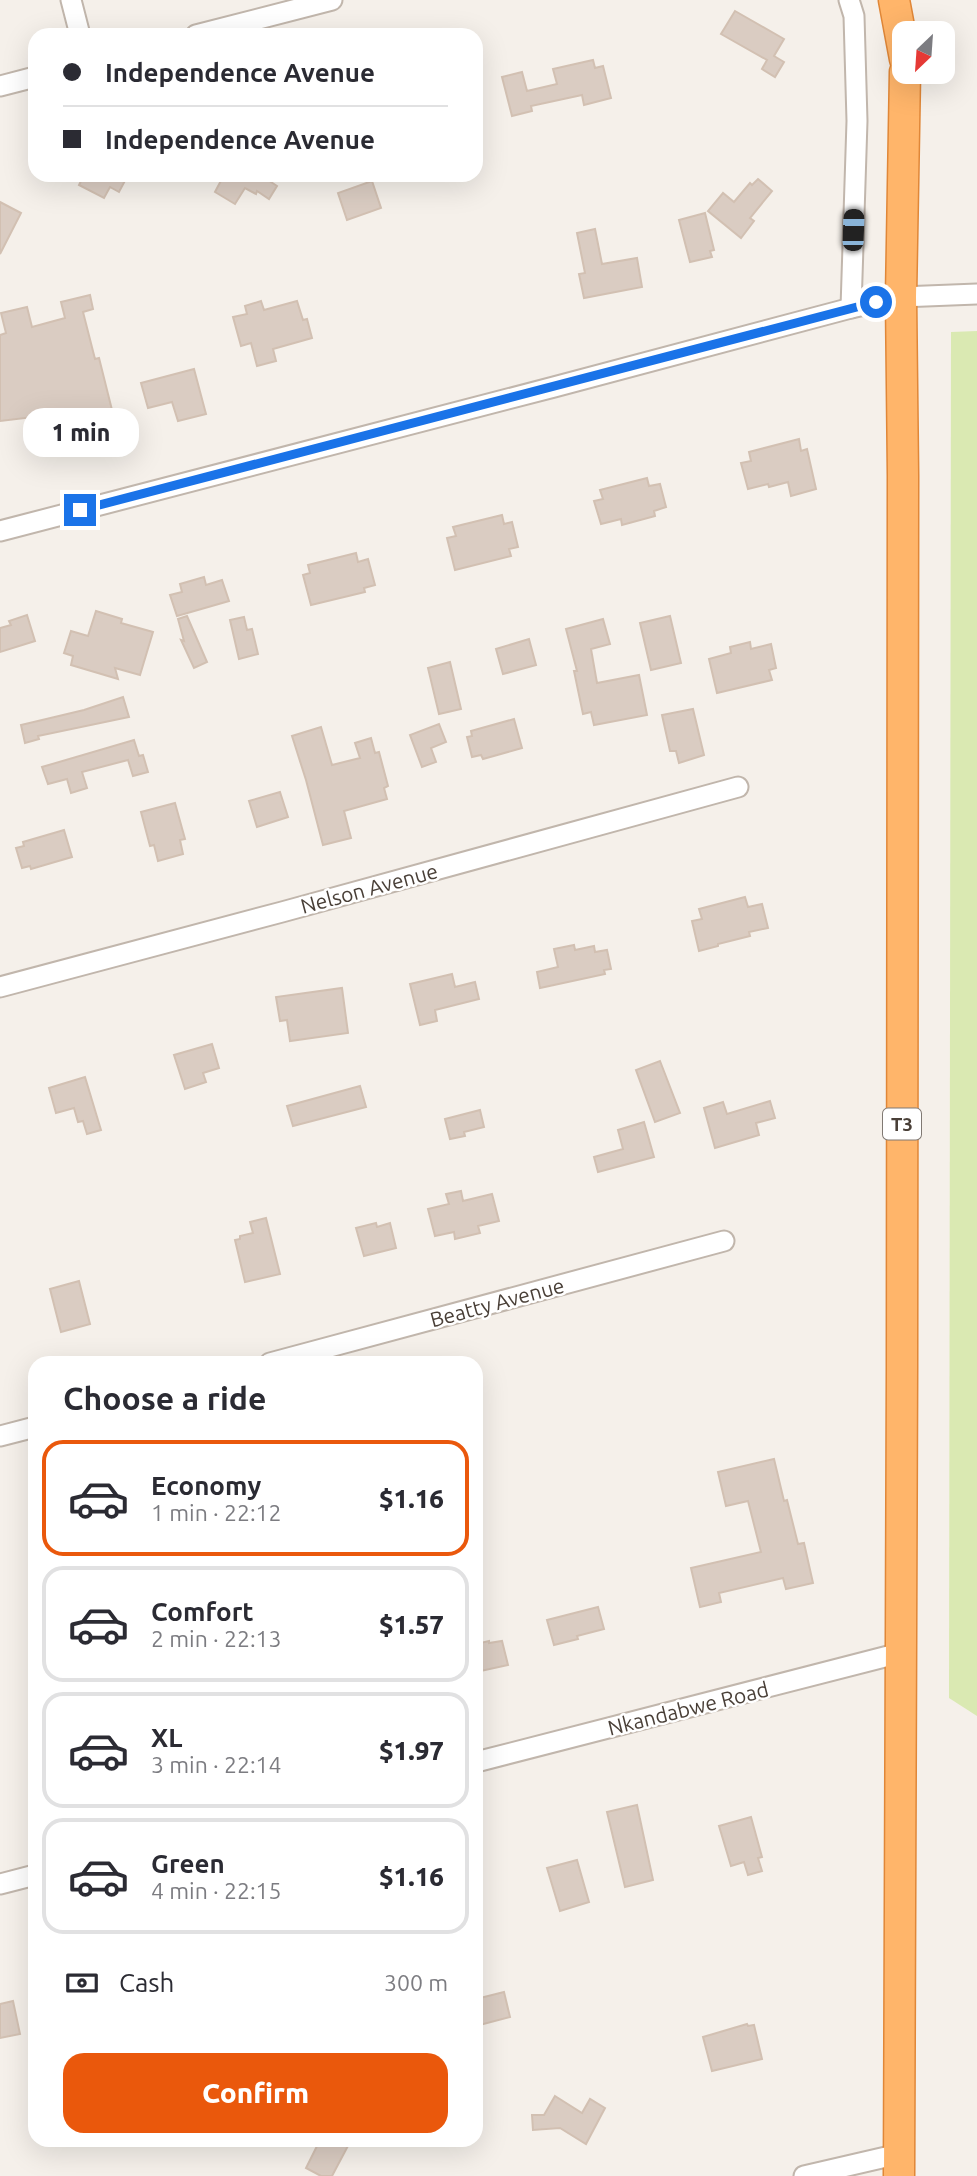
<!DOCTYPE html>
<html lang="en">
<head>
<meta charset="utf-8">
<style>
	body { margin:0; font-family:Ubuntu,sans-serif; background:#f7f7f7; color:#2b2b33; height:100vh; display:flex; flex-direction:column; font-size:26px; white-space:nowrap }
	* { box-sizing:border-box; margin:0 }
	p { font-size:23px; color:#7c7c81 }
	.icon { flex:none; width:38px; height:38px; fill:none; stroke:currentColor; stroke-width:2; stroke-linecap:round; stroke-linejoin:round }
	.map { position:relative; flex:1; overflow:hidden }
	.side { position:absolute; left:28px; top:1356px; width:455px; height:791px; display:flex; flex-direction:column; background:#fff; border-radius:21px; box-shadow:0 7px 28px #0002 }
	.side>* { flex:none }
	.top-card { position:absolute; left:28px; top:28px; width:455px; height:154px; border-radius:21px; box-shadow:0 7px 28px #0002; display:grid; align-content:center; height:154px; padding:0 35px; background:#fff }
	.needle { width:46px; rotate:205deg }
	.tools { position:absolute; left:892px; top:21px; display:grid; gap:14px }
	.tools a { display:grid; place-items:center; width:63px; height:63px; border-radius:14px; background:#fff; box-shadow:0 7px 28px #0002; font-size:35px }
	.end { position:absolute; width:32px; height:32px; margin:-16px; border:9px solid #1a73e8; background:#fff; box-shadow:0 0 0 4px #fff }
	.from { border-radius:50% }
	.bubble { position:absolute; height:49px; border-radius:21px; background:#fff; box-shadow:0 7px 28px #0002; font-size:23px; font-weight:800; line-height:49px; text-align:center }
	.car { position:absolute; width:21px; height:42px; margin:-21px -10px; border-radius:9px; box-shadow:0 0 5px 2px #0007; background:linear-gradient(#222 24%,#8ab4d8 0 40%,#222 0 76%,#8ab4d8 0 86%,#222 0) }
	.top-card b { display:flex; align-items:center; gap:24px; height:66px; font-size:26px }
	.top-card b+b { border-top:2px solid #e1e1e2 }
	.top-card i { width:18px; height:18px; background:#2b2b33 }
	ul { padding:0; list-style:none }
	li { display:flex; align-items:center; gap:21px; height:116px; margin:0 14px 10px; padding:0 21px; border:4px solid #e1e1e2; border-radius:21px }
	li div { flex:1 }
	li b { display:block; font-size:26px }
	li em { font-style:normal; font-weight:800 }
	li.selected { border-color:#ea580c }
	li>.icon { width:63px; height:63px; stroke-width:1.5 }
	h2 { padding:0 35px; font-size:32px; line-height:84px }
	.pay { display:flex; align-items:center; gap:18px; height:77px; padding:0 35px; font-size:26px }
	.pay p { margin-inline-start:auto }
	.cta { display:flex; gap:14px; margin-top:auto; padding:14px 35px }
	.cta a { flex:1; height:80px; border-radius:21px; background:#ea580c; color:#fff; font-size:28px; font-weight:800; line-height:80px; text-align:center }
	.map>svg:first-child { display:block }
	.green { fill:#dae9b2 }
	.building { fill:#daccc2; stroke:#d2c0b2; stroke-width:2 }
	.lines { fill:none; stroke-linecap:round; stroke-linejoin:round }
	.minor-casing { stroke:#c1b6ac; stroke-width:23 }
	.highway-casing { stroke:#e08738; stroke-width:33 }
	.minor { stroke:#fff; stroke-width:19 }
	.highway { stroke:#ffb56a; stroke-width:30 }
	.route { stroke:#1a73e8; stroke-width:9 }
	.labels { text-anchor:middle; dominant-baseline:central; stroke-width:5; stroke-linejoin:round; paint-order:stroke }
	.shield { fill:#fff; stroke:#807973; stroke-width:2 }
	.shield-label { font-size:19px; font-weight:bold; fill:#493f37 }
	.street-label { font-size:21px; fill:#493f37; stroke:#fff }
</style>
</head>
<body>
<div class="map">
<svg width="977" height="2176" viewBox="0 0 977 2176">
	<rect width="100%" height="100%" fill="#f5f0ea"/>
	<!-- green -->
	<polygon class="green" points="977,331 977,1716 949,1698 951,332"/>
	<!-- building -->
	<g class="building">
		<polygon points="735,11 784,39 774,56 784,62 775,77 762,69 767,60 721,34"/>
		<polygon points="593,60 595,68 603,66 611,98 584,105 582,95 531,106 532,111 512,116 502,77 522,72 527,91 557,84 553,69"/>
		<polygon points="84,175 128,175 119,192 110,187 104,198 79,185"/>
		<polygon points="224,175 267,175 265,178 277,186 269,199 257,191 256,194 245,188 235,204 215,192"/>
		<polygon points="758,179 772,191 750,218 754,221 741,238 708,211 723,193 734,202 750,183 752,185"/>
		<polygon points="372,181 381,208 347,220 338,193"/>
		<polygon points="0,202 21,213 0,254"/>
		<polygon points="705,213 714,250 710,251 712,257 690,262 679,220"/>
		<polygon points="595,229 602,264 637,258 642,287 584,298 579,274 585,273 577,233"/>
		<polygon points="90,295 93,309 83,312 95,359 99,358 112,410 83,417 83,415 42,428 42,426 34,428 33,417 0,421 0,335 6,333 1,313 27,307 32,327 65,318 61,302"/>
		<polygon points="261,301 264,310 297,301 303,320 307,319 312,338 273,349 276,361 257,366 251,343 241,346 233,317 247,314 245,306"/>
		<polygon points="194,369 206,414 178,421 172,402 148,408 141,383"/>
		<polygon points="799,439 801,451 807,449 816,489 791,496 788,482 769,487 768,484 748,489 741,463 751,461 749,452"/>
		<polygon points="647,478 649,486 660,484 666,507 654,511 655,516 622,525 621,519 601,524 594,501 603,499 600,490"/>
		<polygon points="502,515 504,524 512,522 518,547 509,549 511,556 455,570 447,538 456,536 453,527"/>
		<polygon points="356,553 358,562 368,559 375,585 364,588 365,592 311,605 303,575 310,573 308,565"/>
		<polygon points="204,577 206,585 222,580 229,601 177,616 170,595 182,592 180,584"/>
		<polygon points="96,611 122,619 121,623 153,632 140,675 115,668 118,679 71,665 73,656 64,653 71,631 88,636"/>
		<polygon points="27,615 35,641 0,652 0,628 11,625 9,621"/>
		<polygon points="187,616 207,662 194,668 181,640 184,641 178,619"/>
		<polygon points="670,616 681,663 651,670 640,623"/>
		<polygon points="244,617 247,630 252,629 258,654 239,659 230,620"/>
		<polygon points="603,619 610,644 591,649 597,683 639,675 647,715 594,725 591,712 583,714 574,671 577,671 566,629"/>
		<polygon points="529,639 536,665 503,674 496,649"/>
		<polygon points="750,642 751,649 771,644 776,668 769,670 772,680 717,693 709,659 731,653 730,647"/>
		<polygon points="450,662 461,709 439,714 428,668"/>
		<polygon points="123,697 129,717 38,736 39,739 25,743 21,725 84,710"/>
		<polygon points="693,709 704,755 679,763 676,751 670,751 662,715"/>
		<polygon points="514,719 522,748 483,759 481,755 472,757 467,737 472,736 471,731"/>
		<polygon points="439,724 446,742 431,748 436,762 422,767 410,735"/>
		<polygon points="321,727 332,765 360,758 355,743 371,738 375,753 379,752 388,786 384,788 387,799 344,811 351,838 323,845 306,780 292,736"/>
		<polygon points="134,740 139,756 143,755 148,772 133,776 128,760 82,772 87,788 71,793 67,779 48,784 42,767"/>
		<polygon points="280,792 288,817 257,827 249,801"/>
		<polygon points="175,803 185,839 180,840 183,854 158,861 154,845 150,846 141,812"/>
		<polygon points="64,830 72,857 31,869 30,866 22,868 16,848 24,846 23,842"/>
		<polygon points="745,897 748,907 762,904 768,928 749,932 750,936 718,944 718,946 699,951 692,921 702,919 699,909"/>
		<polygon points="574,945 575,950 594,946 595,952 607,950 611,969 604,970 605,974 540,988 537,972 558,967 554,949"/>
		<polygon points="452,974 455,987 475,982 479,999 435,1010 437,1021 420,1025 410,984"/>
		<polygon points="342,988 348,1033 290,1041 287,1020 280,1021 276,997"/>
		<polygon points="212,1044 219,1068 203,1073 206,1082 185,1089 174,1055"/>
		<polygon points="660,1061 680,1113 655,1122 636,1070"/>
		<polygon points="85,1077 101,1130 87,1134 83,1121 78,1122 74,1108 56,1113 49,1088"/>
		<polygon points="360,1086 366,1107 293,1126 287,1106"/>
		<polygon points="770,1101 775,1118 756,1123 759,1135 715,1148 704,1108 723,1102 727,1114"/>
		<polygon points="480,1110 484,1127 464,1132 465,1136 450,1139 445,1119"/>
		<polygon points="644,1122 654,1157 598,1172 594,1157 623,1149 618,1130"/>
		<polygon points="461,1191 463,1201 492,1194 499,1221 478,1226 480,1233 455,1239 454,1232 435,1236 428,1209 449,1204 446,1194"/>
		<polygon points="266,1218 280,1274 245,1282 235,1240 240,1239 240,1236 253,1233 250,1222"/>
		<polygon points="376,1223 377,1227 390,1223 396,1248 364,1256 356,1228"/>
		<polygon points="79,1281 90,1324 61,1332 50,1289"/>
		<polygon points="774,1459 784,1501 787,1500 798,1544 804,1543 813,1583 786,1589 783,1578 719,1593 721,1602 700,1607 691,1568 761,1552 748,1501 726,1506 718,1472"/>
		<polygon points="598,1607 604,1629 577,1636 578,1639 554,1645 547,1620"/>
		<polygon points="489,1641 489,1643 502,1641 508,1665 476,1672 476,1644"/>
		<polygon points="637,1805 653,1880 625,1887 607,1812"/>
		<polygon points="751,1817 762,1857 758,1858 762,1871 748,1875 744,1862 731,1866 719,1826"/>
		<polygon points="577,1860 589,1902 560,1911 547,1868"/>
		<polygon points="504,1992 510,2017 476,2026 476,1999"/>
		<polygon points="13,2001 20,2034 0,2038 0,2004"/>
		<polygon points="747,2024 748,2026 754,2025 762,2059 712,2071 703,2037"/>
		<polygon points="555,2096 582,2113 590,2099 605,2108 586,2144 560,2128 533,2130 532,2115 544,2115"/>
		<polygon points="320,2140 341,2140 349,2144 332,2176 321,2176 306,2168"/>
	</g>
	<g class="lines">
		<!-- minor casing -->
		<g class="minor-casing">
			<g id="minor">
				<polyline points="71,0 80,35"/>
				<polyline points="849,0 854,16 857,121 851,308"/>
				<polyline points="196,35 332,0"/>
				<polyline points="0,86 35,77"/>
				<polyline points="0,531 554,387 851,308 901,297 977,294"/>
				<polyline points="0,987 282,912 738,787"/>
				<polyline points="270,1363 724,1241"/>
				<polyline points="0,1436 35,1427"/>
				<polyline points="476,1762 900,1653"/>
				<polyline points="0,1884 35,1875"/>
				<polyline points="804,2176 899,2154"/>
			</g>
		</g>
		<!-- highway casing -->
		<g class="highway-casing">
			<g id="highway">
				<polyline points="894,0 905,59"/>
				<polyline points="899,2176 902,1367 903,476 901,297 905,72"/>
			</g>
		</g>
		<!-- minor -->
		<use href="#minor" class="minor"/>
		<!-- highway -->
		<use href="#highway" class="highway"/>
	</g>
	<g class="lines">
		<!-- route -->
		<polyline class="route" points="80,510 876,302"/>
	</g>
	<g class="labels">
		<!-- shield labels -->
		<rect class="shield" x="883" y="1108.5" width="38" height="31" rx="5"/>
		<g class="shield-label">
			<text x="902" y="1124">T3</text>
		</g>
		<!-- street labels -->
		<g class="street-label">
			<text transform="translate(369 888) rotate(-15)">Nelson Avenue</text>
			<text transform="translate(497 1302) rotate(-15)">Beatty Avenue</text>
			<text transform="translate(688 1708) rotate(-14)">Nkandabwe Road</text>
		</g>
	</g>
</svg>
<div class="tools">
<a><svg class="needle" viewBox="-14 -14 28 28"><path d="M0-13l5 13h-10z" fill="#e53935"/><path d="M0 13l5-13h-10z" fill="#7c7c81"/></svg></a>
</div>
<i class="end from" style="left:876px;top:302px"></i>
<i class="end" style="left:80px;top:510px"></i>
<div class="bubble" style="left:23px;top:408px;width:116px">1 min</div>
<i class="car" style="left:853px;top:230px;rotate:2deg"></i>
<div class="top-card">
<b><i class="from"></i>Independence Avenue</b>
<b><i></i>Independence Avenue</b>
</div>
<section class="side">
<h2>Choose a ride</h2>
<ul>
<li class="selected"><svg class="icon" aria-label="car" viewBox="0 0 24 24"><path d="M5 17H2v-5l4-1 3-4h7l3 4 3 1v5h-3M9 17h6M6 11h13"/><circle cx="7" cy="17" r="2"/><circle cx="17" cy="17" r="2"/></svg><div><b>Economy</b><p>1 min · 22:12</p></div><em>$1.16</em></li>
<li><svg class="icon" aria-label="car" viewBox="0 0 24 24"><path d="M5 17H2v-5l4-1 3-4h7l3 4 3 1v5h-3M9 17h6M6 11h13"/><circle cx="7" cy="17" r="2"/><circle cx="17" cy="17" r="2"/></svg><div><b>Comfort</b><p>2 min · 22:13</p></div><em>$1.57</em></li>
<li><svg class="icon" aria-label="car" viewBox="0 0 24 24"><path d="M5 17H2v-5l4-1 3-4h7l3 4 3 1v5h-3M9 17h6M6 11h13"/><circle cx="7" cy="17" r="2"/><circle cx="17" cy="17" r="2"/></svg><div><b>XL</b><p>3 min · 22:14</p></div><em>$1.97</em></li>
<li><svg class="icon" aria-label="car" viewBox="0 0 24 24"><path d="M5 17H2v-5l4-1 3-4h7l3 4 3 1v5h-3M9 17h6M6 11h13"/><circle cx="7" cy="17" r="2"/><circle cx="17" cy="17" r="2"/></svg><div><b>Green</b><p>4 min · 22:15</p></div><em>$1.16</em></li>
</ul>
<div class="pay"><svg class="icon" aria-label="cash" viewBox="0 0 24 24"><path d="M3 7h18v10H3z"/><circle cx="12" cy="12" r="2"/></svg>Cash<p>300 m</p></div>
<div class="cta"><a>Confirm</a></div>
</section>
</div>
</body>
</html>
